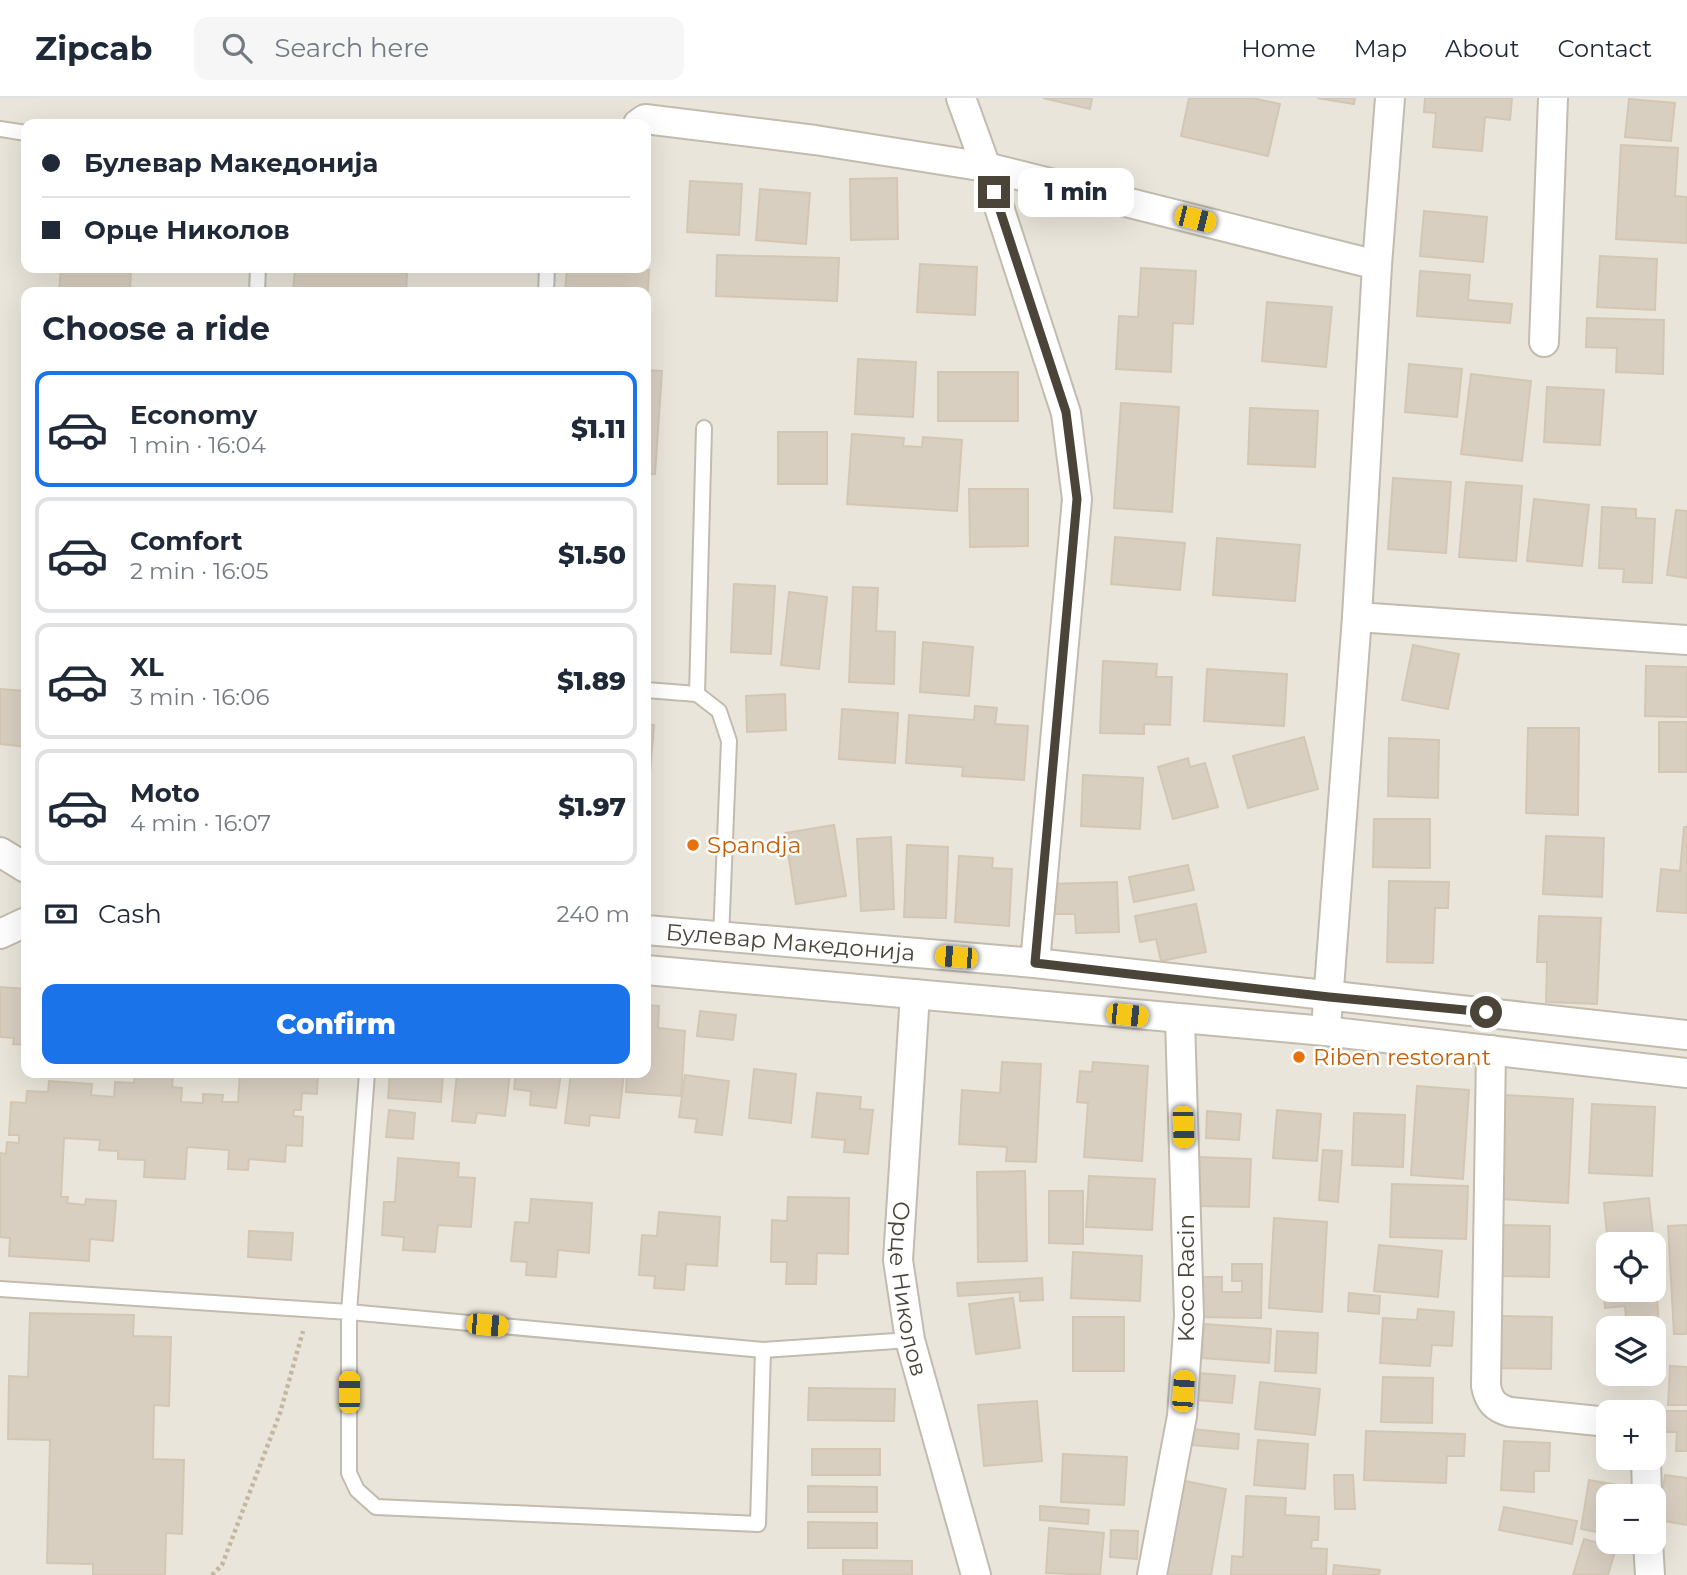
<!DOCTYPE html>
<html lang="en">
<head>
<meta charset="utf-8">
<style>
	body { margin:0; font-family:Montserrat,sans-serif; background:#f6f6f7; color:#1f2937; height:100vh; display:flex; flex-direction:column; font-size:26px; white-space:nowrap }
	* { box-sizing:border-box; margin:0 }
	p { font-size:23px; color:#747a83 }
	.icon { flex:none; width:38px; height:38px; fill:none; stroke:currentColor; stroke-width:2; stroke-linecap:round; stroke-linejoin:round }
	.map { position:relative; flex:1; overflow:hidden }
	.panel { position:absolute; left:21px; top:189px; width:630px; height:791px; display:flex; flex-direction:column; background:#fff; border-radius:14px; box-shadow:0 7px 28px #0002 }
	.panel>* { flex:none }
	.top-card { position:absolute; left:21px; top:21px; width:630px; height:154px; border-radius:14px; box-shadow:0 7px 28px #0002; display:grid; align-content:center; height:154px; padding:0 21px; background:#fff }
	.fabs { position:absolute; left:1596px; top:1134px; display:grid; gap:14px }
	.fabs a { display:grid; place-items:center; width:70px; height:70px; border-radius:14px; background:#fff; box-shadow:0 7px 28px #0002; font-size:35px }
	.end { position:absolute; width:32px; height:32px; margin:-16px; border:9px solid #4b4439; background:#fff; box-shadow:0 0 0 4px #fff }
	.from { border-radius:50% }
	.bubble { position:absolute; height:49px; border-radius:14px; background:#fff; box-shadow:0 7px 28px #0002; font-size:23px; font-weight:800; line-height:49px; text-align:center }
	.car { position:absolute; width:21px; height:42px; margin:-21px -10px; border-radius:9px; box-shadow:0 0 5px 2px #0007; background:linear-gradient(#f5c518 24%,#345 0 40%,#f5c518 0 76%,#345 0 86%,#f5c518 0) }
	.top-card b { display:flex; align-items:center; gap:24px; height:66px; font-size:26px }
	.top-card b+b { border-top:2px solid #e0e1e3 }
	.top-card i { width:18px; height:18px; background:#1f2937 }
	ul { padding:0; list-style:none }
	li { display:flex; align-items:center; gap:21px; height:116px; margin:0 14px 10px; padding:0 7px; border:4px solid #e0e1e3; border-radius:14px }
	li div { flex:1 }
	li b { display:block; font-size:26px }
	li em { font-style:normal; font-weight:800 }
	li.selected { border-color:#1a73e8 }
	li>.icon { width:63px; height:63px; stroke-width:1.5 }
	h2 { padding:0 21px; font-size:32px; line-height:84px }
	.pay { display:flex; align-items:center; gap:18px; height:77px; padding:0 21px; font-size:26px }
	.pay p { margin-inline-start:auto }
	.button { display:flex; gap:14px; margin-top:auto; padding:14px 21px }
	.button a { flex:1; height:80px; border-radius:14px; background:#1a73e8; color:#fff; font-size:28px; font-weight:800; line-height:80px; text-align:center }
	header { display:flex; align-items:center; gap:42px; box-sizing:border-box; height:98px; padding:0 35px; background:#fff; border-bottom:2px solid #e0e1e3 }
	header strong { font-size:33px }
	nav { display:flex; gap:38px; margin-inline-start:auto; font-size:24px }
	.search { width:490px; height:63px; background:#f6f6f7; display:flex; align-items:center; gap:18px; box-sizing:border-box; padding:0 24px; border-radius:14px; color:#747a83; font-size:26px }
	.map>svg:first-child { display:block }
	.residential { fill:#eae5da; fill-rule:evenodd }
	.building { fill:#d8cfc1; stroke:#d3c7b4; stroke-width:2 }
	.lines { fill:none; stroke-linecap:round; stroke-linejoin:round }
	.lane-casing { stroke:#c2bbae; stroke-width:18 }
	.street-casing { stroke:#c2bbae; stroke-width:32 }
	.path { stroke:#c4b79f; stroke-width:4.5; stroke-dasharray:3.5 3.5; stroke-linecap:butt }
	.lane { stroke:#fff; stroke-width:14 }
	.street { stroke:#fff; stroke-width:28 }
	.route { stroke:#4b4439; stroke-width:9 }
	.food-dot { fill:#e8710a; stroke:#fff; stroke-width:2.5 }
	.labels { text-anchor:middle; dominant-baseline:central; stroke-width:5; stroke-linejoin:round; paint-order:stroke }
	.food-label { font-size:23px; fill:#c56008; stroke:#fff; text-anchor:start }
	.street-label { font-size:23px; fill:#4b4439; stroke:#fff }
</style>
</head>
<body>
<header>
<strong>Zipcab</strong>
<div class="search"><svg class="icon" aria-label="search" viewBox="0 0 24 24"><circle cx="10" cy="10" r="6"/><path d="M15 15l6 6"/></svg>Search here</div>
<nav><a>Home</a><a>Map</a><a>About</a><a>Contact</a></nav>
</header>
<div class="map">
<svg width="1687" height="1477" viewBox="0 0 1687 1477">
	<rect width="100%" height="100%" fill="#f6f3ec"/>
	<!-- residential -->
	<path class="residential" d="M0,0H1687V1477H0ZM26,26H646V170H26ZM26,194H646V975H26ZM1608,1146H1654V1192H1608ZM1608,1230H1654V1276H1608ZM1608,1314H1654V1360H1608ZM1608,1398H1654V1444H1608Z"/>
	<!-- building -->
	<g class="building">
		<polygon points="1043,0 1092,0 1090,11"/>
		<polygon points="1189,0 1252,0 1280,6 1268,58 1181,38"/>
		<polygon points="1317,0 1355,0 1354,6"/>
		<polygon points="1425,0 1512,0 1510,22 1485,19 1482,53 1433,49 1436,15 1424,14"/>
		<polygon points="1629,1 1675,5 1671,43 1625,39"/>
		<polygon points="1621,47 1678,50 1675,98 1687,99 1687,145 1616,141"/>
		<polygon points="897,80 898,141 851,142 850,81"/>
		<polygon points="690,83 742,86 739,137 687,134"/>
		<polygon points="760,91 810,95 806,146 756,142"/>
		<polygon points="1424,113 1487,119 1483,164 1420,158"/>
		<polygon points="717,157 839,160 837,203 716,198"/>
		<polygon points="1600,158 1657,161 1655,212 1597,209"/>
		<polygon points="920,166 977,169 975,217 917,214"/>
		<polygon points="61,170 131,170 130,194 59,194"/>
		<polygon points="295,170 399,170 399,174 407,175 406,194 293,194"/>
		<polygon points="567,170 649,172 646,223 646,194 565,194"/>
		<polygon points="1141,170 1196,173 1193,226 1173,225 1171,274 1116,271 1119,218 1138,219"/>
		<polygon points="1420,173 1470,177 1468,202 1512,206 1510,225 1417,218"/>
		<polygon points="1267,204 1332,209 1326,269 1262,263"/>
		<polygon points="1587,220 1664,222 1663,276 1616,274 1617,250 1586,249"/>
		<polygon points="858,261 916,264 913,319 855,316"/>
		<polygon points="1409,266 1462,271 1457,319 1405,314"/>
		<polygon points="646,272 662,273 655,376 646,376"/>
		<rect x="938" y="274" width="80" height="49"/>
		<polygon points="1471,276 1531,283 1522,363 1461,356"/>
		<polygon points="1547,289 1604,292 1600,347 1544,344"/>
		<polygon points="1121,305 1179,309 1172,414 1114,410"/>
		<polygon points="1250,310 1318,313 1315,369 1248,366"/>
		<rect x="778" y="334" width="49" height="52"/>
		<polygon points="852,336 904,340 903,348 922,349 923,339 962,342 957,413 847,406"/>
		<polygon points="1393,380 1451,384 1446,455 1388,451"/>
		<polygon points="1466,384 1522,388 1516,463 1459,459"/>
		<polygon points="969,391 1028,391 1028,448 970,449"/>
		<polygon points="1534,401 1589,407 1582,468 1527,463"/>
		<polygon points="1602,409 1636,411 1636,420 1655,421 1652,485 1623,484 1624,471 1599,470"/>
		<polygon points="1676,412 1687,413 1687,480 1667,477"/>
		<polygon points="1115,439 1185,445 1180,492 1111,486"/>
		<polygon points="1217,440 1300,447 1295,503 1213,497"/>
		<polygon points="734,486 775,488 771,556 731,554"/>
		<polygon points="853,489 878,490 876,533 895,534 894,586 849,584"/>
		<polygon points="789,494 827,499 819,571 781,567"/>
		<polygon points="923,544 973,549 969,598 920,594"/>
		<polygon points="1413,547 1459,556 1448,611 1402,602"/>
		<polygon points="1103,563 1157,566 1156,579 1172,579 1170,627 1144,626 1144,636 1100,635"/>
		<polygon points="1646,568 1687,569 1687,619 1645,618"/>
		<polygon points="1207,571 1287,576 1284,628 1204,623"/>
		<polygon points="0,591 26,593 26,649 0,646"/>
		<polygon points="785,596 786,632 747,634 746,598"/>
		<polygon points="975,608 997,610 995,626 1028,628 1024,682 962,678 963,669 906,665 909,617 974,622"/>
		<polygon points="842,611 898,615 895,665 839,661"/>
		<rect x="1659" y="624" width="28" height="50"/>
		<polygon points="646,626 654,627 647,711 646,711"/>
		<polygon points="1528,630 1579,630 1578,717 1526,715"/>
		<polygon points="1304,639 1318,691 1248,710 1233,658"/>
		<polygon points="1389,640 1439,642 1438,700 1388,698"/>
		<polygon points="1188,660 1190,669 1205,665 1218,709 1173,721 1158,669"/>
		<polygon points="1083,677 1143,680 1140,731 1081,728"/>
		<polygon points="1374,721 1430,721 1430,770 1373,769"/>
		<polygon points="834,727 846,798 796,806 785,735"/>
		<polygon points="1684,729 1687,729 1687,815 1657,813 1661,771 1680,773"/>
		<polygon points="1546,738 1604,740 1602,799 1543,796"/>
		<polygon points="891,739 894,811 861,813 857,741"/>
		<polygon points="907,747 948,749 946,820 904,819"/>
		<polygon points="959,758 993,760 992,770 1012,771 1009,828 955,824"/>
		<polygon points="1188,767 1194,792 1134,804 1129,779"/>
		<polygon points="1389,783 1449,784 1448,810 1435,810 1433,865 1387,864"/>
		<polygon points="1117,784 1119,834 1076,835 1075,816 1051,816 1049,786"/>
		<polygon points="1196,806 1206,854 1161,863 1156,841 1140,844 1135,818"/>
		<polygon points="1539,818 1601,820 1597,906 1546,904 1547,864 1537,864"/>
		<polygon points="0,889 26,891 26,947 13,946 14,940 0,939"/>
		<polygon points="646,907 659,908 658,930 685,933 681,998 626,994 627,975 646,975"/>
		<polygon points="700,913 736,917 733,942 697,938"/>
		<polygon points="1002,964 1041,966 1036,1064 1006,1063 1007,1049 959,1046 962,992 1000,995"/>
		<polygon points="1093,964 1148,968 1142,1063 1084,1059 1088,1005 1077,1004 1080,973 1092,974"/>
		<polygon points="754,971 796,976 791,1025 749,1020"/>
		<polygon points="135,975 173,977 172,989 182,990 181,1004 203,1005 203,996 223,997 222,1004 238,1004 240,975 318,975 317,996 302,995 301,1012 294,1012 293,1018 303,1019 302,1048 286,1047 285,1064 249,1061 248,1072 228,1071 229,1052 187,1049 185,1081 144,1079 145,1062 118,1061 118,1053 99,1052 100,1042 64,1040 61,1099 68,1099 67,1105 85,1107 86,1101 116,1103 113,1143 90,1141 89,1163 9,1158 10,1140 0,1139 0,1055 6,1056 7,1044 19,1045 19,1037 9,1037 11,1004 26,1005 27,993 48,994 49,983 92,986 91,997 114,999 115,984 134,985"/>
		<polygon points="390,975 443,975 441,1004 388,1000"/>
		<polygon points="457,975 510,975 505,1018 477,1015 475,1025 452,1023"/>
		<polygon points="516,975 561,975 556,1010 530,1007 531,993 514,991"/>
		<polygon points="571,975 624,975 619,1020 590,1017 589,1028 565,1025"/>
		<polygon points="685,977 729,983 722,1037 695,1034 697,1021 679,1019"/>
		<polygon points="1417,988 1469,992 1463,1081 1411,1077"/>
		<polygon points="817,995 861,999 860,1011 873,1012 868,1056 844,1054 845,1042 812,1039"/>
		<polygon points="1505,997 1573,1001 1568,1105 1500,1101"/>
		<polygon points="1592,1006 1655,1009 1652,1078 1589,1075"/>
		<polygon points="389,1012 415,1015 413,1041 386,1039"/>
		<polygon points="1277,1012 1321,1016 1317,1063 1273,1060"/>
		<polygon points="1207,1013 1241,1016 1239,1042 1206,1040"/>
		<polygon points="1354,1015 1405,1017 1403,1069 1352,1067"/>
		<polygon points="1323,1052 1342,1053 1338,1104 1319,1102"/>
		<polygon points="1198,1059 1251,1061 1249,1109 1197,1108"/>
		<polygon points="398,1060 459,1065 458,1079 475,1080 471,1129 438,1127 435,1154 403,1152 404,1139 382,1137 384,1104 395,1104"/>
		<polygon points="1025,1073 1027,1163 978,1164 977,1074"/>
		<polygon points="1089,1078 1155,1081 1152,1132 1086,1129"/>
		<polygon points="1392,1086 1468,1088 1466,1141 1390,1139"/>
		<polygon points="1049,1093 1083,1093 1083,1146 1049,1145"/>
		<polygon points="788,1099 849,1100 848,1156 817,1155 816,1186 786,1186 787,1164 771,1164 772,1122 787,1123"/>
		<polygon points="1649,1100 1654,1146 1608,1146 1608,1148 1604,1105"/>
		<polygon points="531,1101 592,1105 589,1155 558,1152 556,1179 526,1177 527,1164 511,1163 515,1124 529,1125"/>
		<polygon points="659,1114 720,1119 717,1168 686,1166 684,1192 654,1190 655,1178 639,1177 642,1137 657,1138"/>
		<polygon points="1274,1120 1327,1124 1322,1214 1269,1210"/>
		<polygon points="1500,1127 1550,1128 1549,1179 1500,1178"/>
		<polygon points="1687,1127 1687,1236 1674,1236 1668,1128"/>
		<polygon points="249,1133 293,1135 291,1162 248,1159"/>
		<polygon points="1379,1147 1442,1153 1438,1199 1374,1193"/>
		<polygon points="1073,1154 1142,1158 1140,1203 1071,1200"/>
		<polygon points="1654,1158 1659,1229 1627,1230 1625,1208 1605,1210 1602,1160 1608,1160 1608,1192 1654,1192"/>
		<polygon points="1232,1166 1262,1166 1261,1220 1195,1219 1195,1179 1222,1179 1222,1194 1242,1194 1242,1183 1232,1183"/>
		<polygon points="1042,1180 1043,1202 1020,1203 1020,1194 958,1198 957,1185"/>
		<polygon points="1349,1195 1380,1198 1379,1216 1348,1213"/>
		<polygon points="1013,1200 1020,1250 976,1256 969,1206"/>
		<polygon points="1418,1211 1454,1214 1452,1248 1432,1247 1430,1268 1380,1265 1383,1220 1417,1222"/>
		<polygon points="30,1215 134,1217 133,1238 171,1239 169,1308 154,1307 153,1361 184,1362 182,1436 166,1435 165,1477 93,1477 93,1466 47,1465 50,1342 8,1341 9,1278 28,1279"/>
		<polygon points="1497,1218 1552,1219 1551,1271 1497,1270"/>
		<rect x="1073" y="1219" width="51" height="54"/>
		<polygon points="1204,1226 1271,1231 1269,1265 1202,1260"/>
		<polygon points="1277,1233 1318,1235 1316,1275 1275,1273"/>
		<polygon points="1670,1268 1687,1269 1687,1307 1668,1307"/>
		<polygon points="1198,1275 1235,1278 1232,1305 1196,1302"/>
		<polygon points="1383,1279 1433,1280 1432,1325 1381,1324"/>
		<polygon points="1260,1284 1320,1291 1315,1337 1255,1331"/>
		<polygon points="809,1290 895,1291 894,1323 808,1322"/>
		<polygon points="1037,1303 1042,1363 984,1368 978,1307"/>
		<polygon points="1665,1313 1687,1313 1687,1353 1676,1353 1677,1334 1665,1334"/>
		<polygon points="1193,1331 1239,1336 1238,1351 1192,1347"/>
		<polygon points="1366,1333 1465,1336 1464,1358 1447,1358 1446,1385 1364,1382"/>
		<polygon points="1258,1342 1308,1346 1305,1391 1254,1387"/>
		<polygon points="1504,1343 1550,1345 1549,1373 1534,1373 1534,1394 1501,1392"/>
		<rect x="812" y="1351" width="68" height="26"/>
		<polygon points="1063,1356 1127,1359 1124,1407 1061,1404"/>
		<polygon points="1334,1377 1353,1377 1355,1411 1335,1411"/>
		<polygon points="1665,1377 1687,1380 1687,1427 1658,1422"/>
		<polygon points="1180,1382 1226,1391 1211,1477 1163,1477"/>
		<polygon points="1589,1382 1628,1389 1626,1398 1608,1398 1608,1436 1581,1431"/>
		<polygon points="808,1388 877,1389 877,1414 808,1414"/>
		<polygon points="1246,1398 1286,1400 1285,1417 1319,1419 1318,1442 1312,1442 1311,1450 1327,1451 1326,1477 1231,1477 1232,1458 1243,1459"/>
		<polygon points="1040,1408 1089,1412 1088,1426 1040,1422"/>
		<polygon points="1504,1409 1577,1423 1572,1446 1499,1432"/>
		<polygon points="808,1424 877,1425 877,1450 808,1450"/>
		<polygon points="1049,1430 1104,1435 1100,1477 1046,1475"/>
		<polygon points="1111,1432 1138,1433 1137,1461 1110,1459"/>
		<polygon points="1584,1441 1616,1450 1608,1477 1573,1477"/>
		<polygon points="843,1462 912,1463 912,1477 843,1477"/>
		<polygon points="1334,1467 1380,1472 1379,1477 1333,1477"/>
	</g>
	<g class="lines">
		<!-- lane casing -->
		<g class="lane-casing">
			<g id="lane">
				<polyline points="0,31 26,35"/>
				<polyline points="257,194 258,170"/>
				<polyline points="546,194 547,170"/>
				<polyline points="646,592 697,596 719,613 729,643 721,840"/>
				<polyline points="697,596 704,330"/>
				<polyline points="367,975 349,1214 763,1252 910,1242"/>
				<polyline points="0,1191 349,1214 349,1375 357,1392 376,1409 758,1426 763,1252"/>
			</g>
		</g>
		<!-- street casing -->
		<g class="street-casing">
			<g id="street">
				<polyline points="961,0 986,69 1066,315 1077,401 1035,865"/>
				<polyline points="638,26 645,21 815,42 986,69 1377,167"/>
				<polyline points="1544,244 1553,0"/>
				<polyline points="1357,519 1687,542"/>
				<polyline points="0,754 26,770"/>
				<path id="s1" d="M646,832L1035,865L1687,937"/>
				<polyline points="0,836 26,824"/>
				<polyline points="646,872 1325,933 1687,975"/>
				<path id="s2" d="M915,896L898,1162L910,1242L976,1477"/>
				<polyline points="1327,917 1357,519 1377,167 1390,0"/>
				<path d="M1491,952L1486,1288C1489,1303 1495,1310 1510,1314L1608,1324"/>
				<polyline points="1646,1360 1647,1398"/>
				<polyline points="1648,1444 1650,1477"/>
				<polyline points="1152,1477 1182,1318 1189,1218 1180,922"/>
			</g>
		</g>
		<!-- path -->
		<polyline class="path" points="212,1477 222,1467 280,1315 303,1233"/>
		<!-- lane -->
		<use href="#lane" class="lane"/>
		<!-- street -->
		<use href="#street" class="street"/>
	</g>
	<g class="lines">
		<!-- route -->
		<polyline class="route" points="994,94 1066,314 1077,401 1035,865 1329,899 1486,914"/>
	</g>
	<!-- markers -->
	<g class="food-dot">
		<circle cx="693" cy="747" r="7"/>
		<circle cx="1299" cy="959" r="7"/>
	</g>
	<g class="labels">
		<!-- food labels -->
		<g class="food-label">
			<text x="707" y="747">Spandja</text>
			<text x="1313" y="959">Riben restorant</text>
		</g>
		<!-- street labels -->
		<g class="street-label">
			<text stroke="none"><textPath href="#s1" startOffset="145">Булевар Македонија</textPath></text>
			<text transform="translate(1186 1180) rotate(-90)">Koco Racin</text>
			<text stroke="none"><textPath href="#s2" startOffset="296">Орце Николов</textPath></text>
		</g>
	</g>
</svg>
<div class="fabs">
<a><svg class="icon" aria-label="locate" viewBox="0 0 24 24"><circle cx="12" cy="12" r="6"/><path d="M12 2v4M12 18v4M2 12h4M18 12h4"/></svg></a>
<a><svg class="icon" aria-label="layers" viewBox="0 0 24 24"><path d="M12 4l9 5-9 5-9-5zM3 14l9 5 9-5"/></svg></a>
<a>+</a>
<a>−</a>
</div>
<i class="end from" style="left:1486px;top:914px"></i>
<i class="end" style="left:994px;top:94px"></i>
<div class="bubble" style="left:1018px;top:70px;width:116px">1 min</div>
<i class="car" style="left:1195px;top:121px;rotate:104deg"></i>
<i class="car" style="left:956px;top:859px;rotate:275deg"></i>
<i class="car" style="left:1127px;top:917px;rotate:96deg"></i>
<i class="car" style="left:1183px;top:1029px;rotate:178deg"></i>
<i class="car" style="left:487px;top:1227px;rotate:95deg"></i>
<i class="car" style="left:1183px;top:1293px;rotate:4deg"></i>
<i class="car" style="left:349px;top:1294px;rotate:0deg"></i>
<div class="top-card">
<b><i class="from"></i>Булевар Македонија</b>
<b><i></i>Орце Николов</b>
</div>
<section class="panel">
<h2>Choose a ride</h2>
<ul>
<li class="selected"><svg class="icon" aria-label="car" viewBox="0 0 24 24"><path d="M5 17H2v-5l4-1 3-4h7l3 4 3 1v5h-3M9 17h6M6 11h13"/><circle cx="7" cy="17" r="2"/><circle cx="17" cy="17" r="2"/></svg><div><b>Economy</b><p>1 min · 16:04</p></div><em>$1.11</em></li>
<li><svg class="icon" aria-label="car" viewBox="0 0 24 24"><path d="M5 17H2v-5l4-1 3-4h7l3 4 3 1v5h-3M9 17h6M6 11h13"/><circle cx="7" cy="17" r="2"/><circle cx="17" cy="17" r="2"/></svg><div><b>Comfort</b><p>2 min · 16:05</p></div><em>$1.50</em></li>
<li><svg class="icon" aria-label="car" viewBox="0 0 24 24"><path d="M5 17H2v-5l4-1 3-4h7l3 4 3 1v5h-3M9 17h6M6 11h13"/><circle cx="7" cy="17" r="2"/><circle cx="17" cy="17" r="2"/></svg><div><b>XL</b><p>3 min · 16:06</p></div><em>$1.89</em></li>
<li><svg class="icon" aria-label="car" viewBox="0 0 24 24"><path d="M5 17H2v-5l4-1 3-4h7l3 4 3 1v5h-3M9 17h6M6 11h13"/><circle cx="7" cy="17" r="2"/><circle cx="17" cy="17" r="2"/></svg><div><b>Moto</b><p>4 min · 16:07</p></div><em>$1.97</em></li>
</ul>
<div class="pay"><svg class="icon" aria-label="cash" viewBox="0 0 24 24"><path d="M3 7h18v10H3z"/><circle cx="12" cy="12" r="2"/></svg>Cash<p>240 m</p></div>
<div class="button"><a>Confirm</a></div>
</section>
</div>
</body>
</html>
